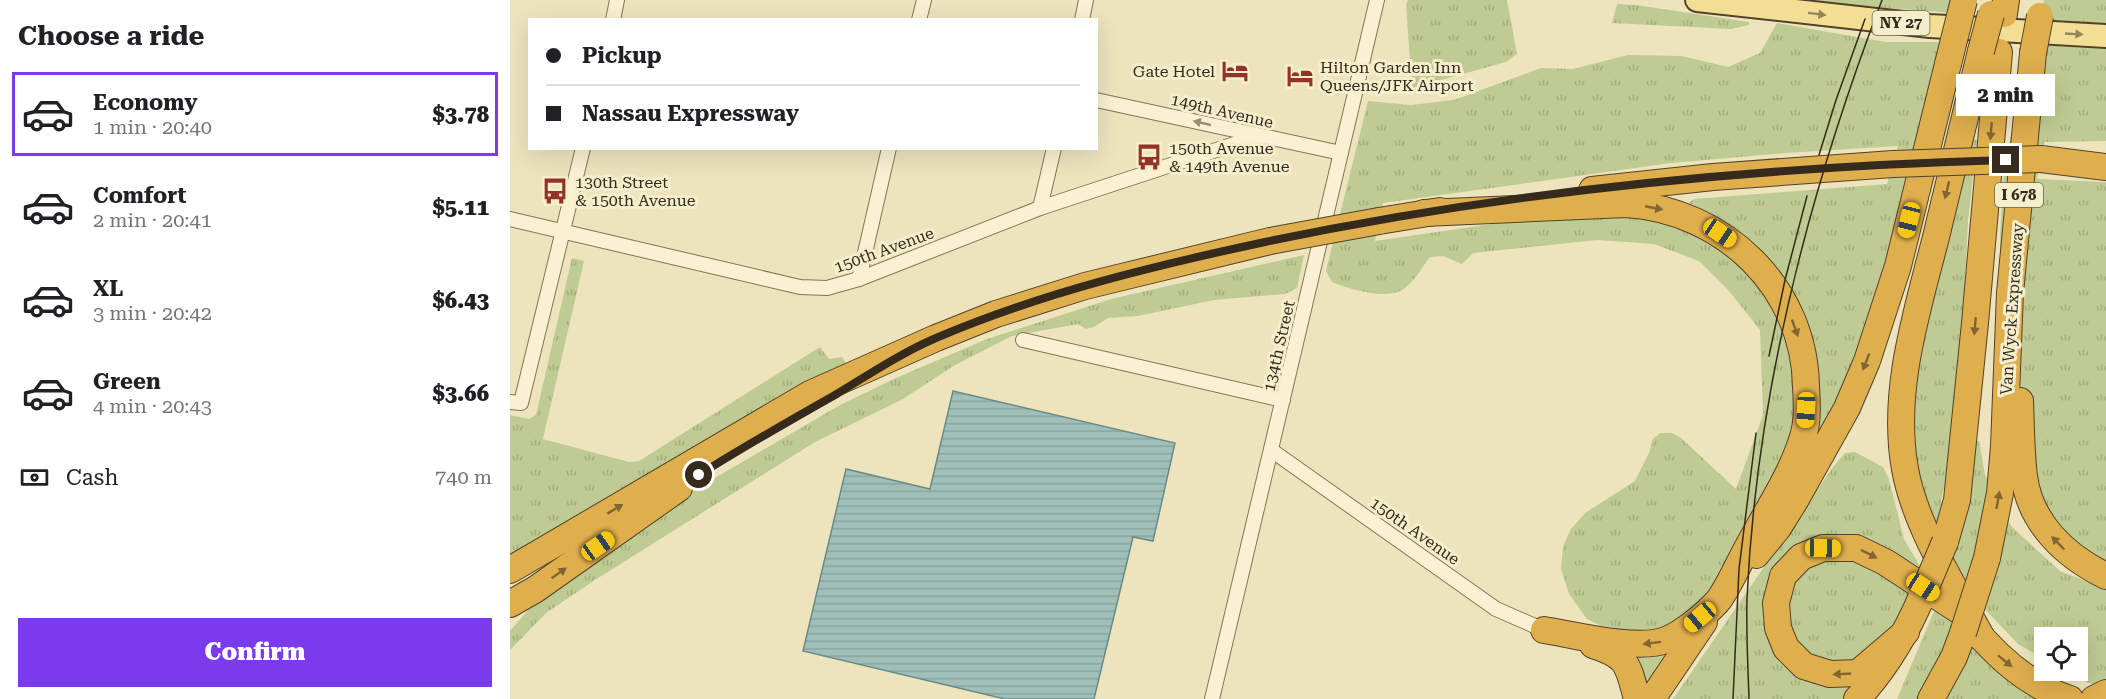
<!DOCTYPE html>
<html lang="en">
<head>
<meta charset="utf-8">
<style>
	body { margin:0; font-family:"Roboto Serif",serif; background:#f2f2f2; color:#202124; height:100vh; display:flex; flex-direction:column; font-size:22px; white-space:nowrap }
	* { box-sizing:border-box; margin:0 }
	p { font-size:20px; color:#757577 }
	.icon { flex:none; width:33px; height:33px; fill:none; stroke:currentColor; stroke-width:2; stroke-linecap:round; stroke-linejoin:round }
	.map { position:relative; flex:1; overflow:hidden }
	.details { display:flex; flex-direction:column; background:#fff; width:510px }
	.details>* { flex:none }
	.banner { position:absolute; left:18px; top:18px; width:570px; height:132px; border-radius:0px; box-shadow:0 6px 24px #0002; display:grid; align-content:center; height:132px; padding:0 18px; background:#fff }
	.tools { position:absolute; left:1524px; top:627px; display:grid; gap:12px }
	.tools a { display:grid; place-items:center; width:54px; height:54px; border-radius:0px; background:#fff; box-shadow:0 6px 24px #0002; font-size:30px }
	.end { position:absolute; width:27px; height:27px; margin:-14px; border:8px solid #352a1b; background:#fff; box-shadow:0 0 0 3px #fff }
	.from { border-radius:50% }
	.bubble { position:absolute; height:42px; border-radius:0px; background:#fff; box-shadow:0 6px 24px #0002; font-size:20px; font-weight:800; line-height:42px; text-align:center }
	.car { position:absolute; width:18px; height:36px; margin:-18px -9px; border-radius:8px; box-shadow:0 0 4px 2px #0007; background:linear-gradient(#f5c518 24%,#345 0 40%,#f5c518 0 76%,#345 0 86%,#f5c518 0) }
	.banner b { display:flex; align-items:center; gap:21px; height:57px; font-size:22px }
	.banner b+b { border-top:2px solid #e0e0e0 }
	.banner i { width:15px; height:15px; background:#202124 }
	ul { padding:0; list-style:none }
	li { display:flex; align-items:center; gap:18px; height:84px; margin:0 12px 9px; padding:0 6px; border:3px solid transparent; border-radius:0px }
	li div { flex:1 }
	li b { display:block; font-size:22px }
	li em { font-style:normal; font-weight:800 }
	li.active { border-color:#7c3aed }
	li>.icon { width:54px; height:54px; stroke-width:1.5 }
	h2 { padding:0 18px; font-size:27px; line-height:72px }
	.pay { display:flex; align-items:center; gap:15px; height:66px; padding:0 18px; font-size:22px }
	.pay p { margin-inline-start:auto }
	.button { display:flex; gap:12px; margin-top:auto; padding:12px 18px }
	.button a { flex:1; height:69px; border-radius:0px; background:#7c3aed; color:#fff; font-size:24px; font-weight:800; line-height:69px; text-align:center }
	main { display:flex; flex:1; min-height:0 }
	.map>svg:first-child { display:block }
	.grass { fill:url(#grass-tufts) }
	.water { fill:url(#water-rules); stroke:#698c87; stroke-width:1.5 }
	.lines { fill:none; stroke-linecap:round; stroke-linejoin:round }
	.street-casing { stroke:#857557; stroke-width:16 }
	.primary-casing { stroke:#53422b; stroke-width:26 }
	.highway-casing { stroke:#53422b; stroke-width:28 }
	.street { stroke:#f9f1d1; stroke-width:14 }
	.primary { stroke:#f2df94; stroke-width:22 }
	.highway { stroke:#dfae4d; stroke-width:26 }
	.tram { stroke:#352a1b; stroke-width:1.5 }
	.highway-bridge-casing { stroke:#53422b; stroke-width:28; stroke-linecap:butt }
	.highway-bridge { stroke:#dfae4d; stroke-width:26 }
	.oneway { fill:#948458 }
	.oneway2 { fill:#978e76 }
	.oneway3 { fill:#826532 }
	.route { stroke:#352a1b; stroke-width:8 }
	.labels { text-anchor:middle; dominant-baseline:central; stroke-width:6; stroke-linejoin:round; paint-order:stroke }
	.shield { fill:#f5eecd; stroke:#6f6550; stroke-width:1.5 }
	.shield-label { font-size:15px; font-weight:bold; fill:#352a1b }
	.poi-label { font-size:16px; fill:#352a1b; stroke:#f5eecd; text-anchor:start }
	.street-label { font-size:16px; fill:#352a1b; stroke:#f5eecd }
</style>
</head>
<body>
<main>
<section class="details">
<h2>Choose a ride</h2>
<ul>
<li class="active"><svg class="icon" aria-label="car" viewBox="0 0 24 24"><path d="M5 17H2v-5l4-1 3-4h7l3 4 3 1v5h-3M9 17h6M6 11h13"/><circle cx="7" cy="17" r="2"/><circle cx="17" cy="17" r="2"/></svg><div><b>Economy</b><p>1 min · 20:40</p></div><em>$3.78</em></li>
<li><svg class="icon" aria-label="car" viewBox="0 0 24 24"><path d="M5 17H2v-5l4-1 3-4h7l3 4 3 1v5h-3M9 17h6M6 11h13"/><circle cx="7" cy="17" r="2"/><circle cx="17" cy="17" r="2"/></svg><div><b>Comfort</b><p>2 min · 20:41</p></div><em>$5.11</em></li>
<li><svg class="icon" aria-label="car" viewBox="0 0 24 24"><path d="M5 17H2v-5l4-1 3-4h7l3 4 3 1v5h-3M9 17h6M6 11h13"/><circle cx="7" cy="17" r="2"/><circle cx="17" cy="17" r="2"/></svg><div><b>XL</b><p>3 min · 20:42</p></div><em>$6.43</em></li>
<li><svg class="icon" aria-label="car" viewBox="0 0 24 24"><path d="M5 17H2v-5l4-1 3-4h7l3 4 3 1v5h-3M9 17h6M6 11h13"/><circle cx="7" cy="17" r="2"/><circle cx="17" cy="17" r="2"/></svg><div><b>Green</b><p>4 min · 20:43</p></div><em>$3.66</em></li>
</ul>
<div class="pay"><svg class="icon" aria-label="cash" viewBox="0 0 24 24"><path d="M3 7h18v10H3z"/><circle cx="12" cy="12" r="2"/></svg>Cash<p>740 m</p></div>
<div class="button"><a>Confirm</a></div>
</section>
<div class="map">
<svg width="1596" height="699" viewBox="0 0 1596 699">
	<defs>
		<pattern id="grass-tufts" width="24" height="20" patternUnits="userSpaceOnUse" patternTransform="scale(1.5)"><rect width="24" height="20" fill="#becb92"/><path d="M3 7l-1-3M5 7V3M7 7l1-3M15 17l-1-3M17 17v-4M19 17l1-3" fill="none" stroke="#a4ae7d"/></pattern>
		<pattern id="water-rules" width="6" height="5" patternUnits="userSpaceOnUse" patternTransform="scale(1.5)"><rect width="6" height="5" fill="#a1bfb9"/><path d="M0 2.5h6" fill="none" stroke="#8ba49e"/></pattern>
	</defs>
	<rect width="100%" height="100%" fill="#ede4be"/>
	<!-- grass -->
	<g class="grass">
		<polygon points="898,0 997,0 1007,54 996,62 902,88 896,5"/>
		<polygon points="1270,0 1460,0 1457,14"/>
		<polygon points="1534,0 1596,0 1596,26 1528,23"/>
		<polygon points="1107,4 1126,5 1239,22 1239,25 1221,29 1102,23"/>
		<path d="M1267,23L1376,42H1450L1431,136L1417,188L1388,265L1321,416L1293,460L1303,416L1304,392L1302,367L1285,310L1265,272L1232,242L1178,203L1184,199L1377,184L1388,146L1277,153L1161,163L873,203L865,241L1058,213L1119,209L1173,222L1228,254L1257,289L1285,347L1292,382L1287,429L1270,481L1217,573L1175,624L1156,635L1134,638L1108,635L1077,619L1059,594L1051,569L1053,546L1061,529L1075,513L1125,481L1139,453L1143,439L1150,433H1162L1171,438L1226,489L1253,415L1250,330L1219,291L1189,261L1144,244L1087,240L963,253L952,264L933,256L920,257C912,267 903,284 892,290C874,300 840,289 822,282L816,271L858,101L901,105L944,100L1031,68L1063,69L1118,55L1172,56L1218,67L1250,53Z"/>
		<polygon points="1524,45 1596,49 1596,141 1534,142 1527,179 1596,182 1596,571 1515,510 1495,471 1490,234 1493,180 1514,62"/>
		<polygon points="1461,139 1467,140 1458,221 1448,423 1431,501 1449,526 1464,441 1469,441 1475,475 1486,499 1483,501 1503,528 1550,571 1596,589 1596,688 1576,682 1555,671 1568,670 1568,638 1534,638 1534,659 1508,644 1464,598 1412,502 1400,435 1405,364"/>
		<polygon points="794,255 787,288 775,294 704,300 628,316 598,318 584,327 576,329 568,324 502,336 445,365 393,399 305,442 85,580 36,613 0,650 0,631 19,609 41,588 169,499 330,405 386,378 477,339 601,299"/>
		<polygon points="62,258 74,261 33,439 119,462 129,461 310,347 319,359 332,357 336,363 0,558 0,415 19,419 26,415"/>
		<polygon points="1345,452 1373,467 1379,479 1394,539 1426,594 1547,699 1387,699 1427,604 1410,579 1360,699 1163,699 1323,467 1335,453"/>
		<polygon points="1160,648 1134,688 1115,649"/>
	</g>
	<!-- water -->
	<polygon class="water" points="443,391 665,443 643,541 623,537 584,699 495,699 293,651 336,469 420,489"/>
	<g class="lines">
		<!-- street casing -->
		<g class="street-casing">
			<g id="street">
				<polyline points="103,20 107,0"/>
				<polyline points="409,20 414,0"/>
				<polyline points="572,20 576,0"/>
				<polyline points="586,100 831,153"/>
				<polyline points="530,208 544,148"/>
				<polyline points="0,219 290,287 317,288 349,279 530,208 749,136"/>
				<polyline points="349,279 379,148"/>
				<polyline points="513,340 773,400"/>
				<polyline points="0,402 11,403 73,148"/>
				<polyline points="761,450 986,609 1034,630"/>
				<polyline points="702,699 867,0"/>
			</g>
		</g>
		<!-- primary casing -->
		<g class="primary-casing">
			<polyline id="primary" points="1187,0 1420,26 1596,36"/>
		</g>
		<!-- highway casing -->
		<g class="highway-casing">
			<g id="highway">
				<polyline points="1494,14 1496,0"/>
				<path d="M1471,51C1456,113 1441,175 1426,237C1407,312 1381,391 1395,469C1405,526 1445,588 1472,638"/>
				<polyline points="1531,159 1596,167"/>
				<polyline points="1082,190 1203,177 1383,164"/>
				<path d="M914,213L1116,204C1214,210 1295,288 1296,387C1297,403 1298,421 1293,437C1282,474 1258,509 1240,543C1231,558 1217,591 1207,602C1195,615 1172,634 1156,640C1127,651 1066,635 1034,630"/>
				<polyline points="869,221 930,211"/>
				<path d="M1510,401C1511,426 1511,452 1514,476C1520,523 1555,556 1596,576"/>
				<polyline points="1435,542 1447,500 1465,323 1489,52"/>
				<polyline points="1246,555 1268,528 1286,499 1337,408 1357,361 1388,266 1438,64"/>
				<polyline points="1477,558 1490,493 1494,446 1500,293 1523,53"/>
				<polyline points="0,570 300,394 426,338 486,314 575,286 760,241"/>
				<polyline points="0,604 26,589 169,488"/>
				<path d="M1461,625C1487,657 1519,686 1560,699"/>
				<polyline points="1396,632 1348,673 1320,674 1294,666 1276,648 1268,628 1266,603 1273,576 1291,557 1313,548 1346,548 1375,562 1450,611"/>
				<path d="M1083,645C1119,656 1118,666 1127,699"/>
				<polyline points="1142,699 1194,622"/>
				<path d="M1347,699C1375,669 1396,634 1412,596"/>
				<polyline points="1421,699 1444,657 1453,633"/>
				<polyline points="1584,699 1596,693"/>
			</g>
		</g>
		<!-- street -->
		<use href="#street" class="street"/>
		<!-- primary -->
		<use href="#primary" class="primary"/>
		<!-- highway -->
		<use href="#highway" class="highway"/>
		<!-- tram -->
		<g class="tram">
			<polyline points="1309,155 1326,100 1355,19"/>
			<polyline points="1259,356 1275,280 1297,196"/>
			<polyline points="1223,699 1229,569 1246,433"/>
			<path d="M1239,699C1238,666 1236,632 1237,599C1246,394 1299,191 1372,0"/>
		</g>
		<!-- highway-bridge casing -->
		<g class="highway-bridge-casing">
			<g id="highway-bridge">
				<polyline points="1471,51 1481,14"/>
				<polyline points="1523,53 1530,16"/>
				<polyline points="1438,64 1454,0"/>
				<polyline points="1383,164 1531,159"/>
				<polyline points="760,241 869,221"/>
				<polyline points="1412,596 1435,542"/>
				<polyline points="1453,633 1477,558"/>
			</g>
		</g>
		<!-- highway-bridge -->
		<use href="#highway-bridge" class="highway-bridge"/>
	</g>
	<!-- one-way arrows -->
	<defs><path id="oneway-solid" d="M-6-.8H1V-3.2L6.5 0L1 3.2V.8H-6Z" transform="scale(1.5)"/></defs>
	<g class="oneway">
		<use href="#oneway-solid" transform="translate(1307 14) rotate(7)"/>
		<use href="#oneway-solid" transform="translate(1564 34) rotate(3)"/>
	</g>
	<use class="oneway2" href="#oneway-solid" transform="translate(692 123) rotate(-167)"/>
	<g class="oneway3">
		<use href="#oneway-solid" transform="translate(1481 131) rotate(95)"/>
		<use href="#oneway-solid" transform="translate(1437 190) rotate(104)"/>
		<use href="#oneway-solid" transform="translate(1144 208) rotate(11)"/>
		<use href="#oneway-solid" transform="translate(1465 326) rotate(95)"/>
		<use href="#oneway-solid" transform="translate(1285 328) rotate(70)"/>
		<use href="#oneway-solid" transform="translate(1356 362) rotate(111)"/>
		<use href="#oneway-solid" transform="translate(1488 500) rotate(-80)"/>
		<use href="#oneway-solid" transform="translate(105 509) rotate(-31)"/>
		<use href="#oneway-solid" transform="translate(1548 543) rotate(-134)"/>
		<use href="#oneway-solid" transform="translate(1359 554) rotate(27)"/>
		<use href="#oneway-solid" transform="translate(49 573) rotate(-35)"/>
		<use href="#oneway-solid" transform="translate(1142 643) rotate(173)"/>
		<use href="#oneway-solid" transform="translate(1495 661) rotate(39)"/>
		<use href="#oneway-solid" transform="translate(1332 674) rotate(177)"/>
	</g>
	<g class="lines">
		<!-- route -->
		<path class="route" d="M189,475C233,447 279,421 325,395C358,375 391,353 426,338C531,293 643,266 755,242C998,191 1248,167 1496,160"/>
	</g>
	<!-- icons -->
	<defs>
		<g id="hotel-bare" transform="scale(2.07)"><path d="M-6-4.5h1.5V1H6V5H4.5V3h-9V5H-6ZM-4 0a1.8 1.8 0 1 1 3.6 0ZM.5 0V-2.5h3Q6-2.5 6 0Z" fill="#943227" stroke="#f5eecd" stroke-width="2.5" paint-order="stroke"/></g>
		<g id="bus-bare" transform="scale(2.07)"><path d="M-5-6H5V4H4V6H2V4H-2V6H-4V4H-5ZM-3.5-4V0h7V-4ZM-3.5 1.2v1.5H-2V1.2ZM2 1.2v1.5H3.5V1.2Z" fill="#943227" stroke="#f5eecd" stroke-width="2.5" paint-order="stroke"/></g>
	</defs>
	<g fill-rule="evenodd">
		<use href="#hotel-bare" x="725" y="71"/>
		<use href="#hotel-bare" x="790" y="76"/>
		<use href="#bus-bare" x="639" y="157"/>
		<use href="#bus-bare" x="45" y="191"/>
	</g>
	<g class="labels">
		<!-- shield labels -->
		<g class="shield">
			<rect x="1362.5" y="11" width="57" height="24" rx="4.5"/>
			<rect x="1485" y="183" width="48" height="24" rx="4.5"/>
		</g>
		<g class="shield-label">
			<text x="1391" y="23">NY 27</text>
			<text x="1509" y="195">I 678</text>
		</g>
		<!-- poi labels -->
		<g class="poi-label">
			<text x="810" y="67">Hilton Garden Inn<tspan x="810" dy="18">Queens/JFK Airport</tspan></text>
			<text x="705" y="71" text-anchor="end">Gate Hotel</text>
			<text x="659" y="148">150th Avenue<tspan x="659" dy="18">&amp; 149th Avenue</tspan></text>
			<text x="65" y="182">130th Street<tspan x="65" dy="18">&amp; 150th Avenue</tspan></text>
		</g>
		<!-- street labels -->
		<g class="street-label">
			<text transform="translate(712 111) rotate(13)">149th Avenue</text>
			<text transform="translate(374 250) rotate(-20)">150th Avenue</text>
			<text transform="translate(1502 309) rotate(-86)">Van Wyck Expressway</text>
			<text transform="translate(769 346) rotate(-77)">134th Street</text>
			<text transform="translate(905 531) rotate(35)">150th Avenue</text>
		</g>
	</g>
</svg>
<div class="tools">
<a><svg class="icon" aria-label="locate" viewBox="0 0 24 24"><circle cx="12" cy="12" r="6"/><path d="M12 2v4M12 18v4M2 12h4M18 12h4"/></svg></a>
</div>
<i class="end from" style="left:189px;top:475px"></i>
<i class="end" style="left:1496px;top:160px"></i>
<div class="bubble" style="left:1446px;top:74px;width:99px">2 min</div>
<i class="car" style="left:1399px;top:220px;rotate:194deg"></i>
<i class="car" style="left:1210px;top:233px;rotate:124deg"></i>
<i class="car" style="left:1296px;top:410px;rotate:183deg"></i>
<i class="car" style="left:88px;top:546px;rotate:55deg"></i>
<i class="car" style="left:1313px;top:548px;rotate:91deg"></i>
<i class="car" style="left:1413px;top:587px;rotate:123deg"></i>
<i class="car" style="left:1190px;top:617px;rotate:230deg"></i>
<div class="banner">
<b><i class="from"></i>Pickup</b>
<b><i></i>Nassau Expressway</b>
</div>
</div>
</main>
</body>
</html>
